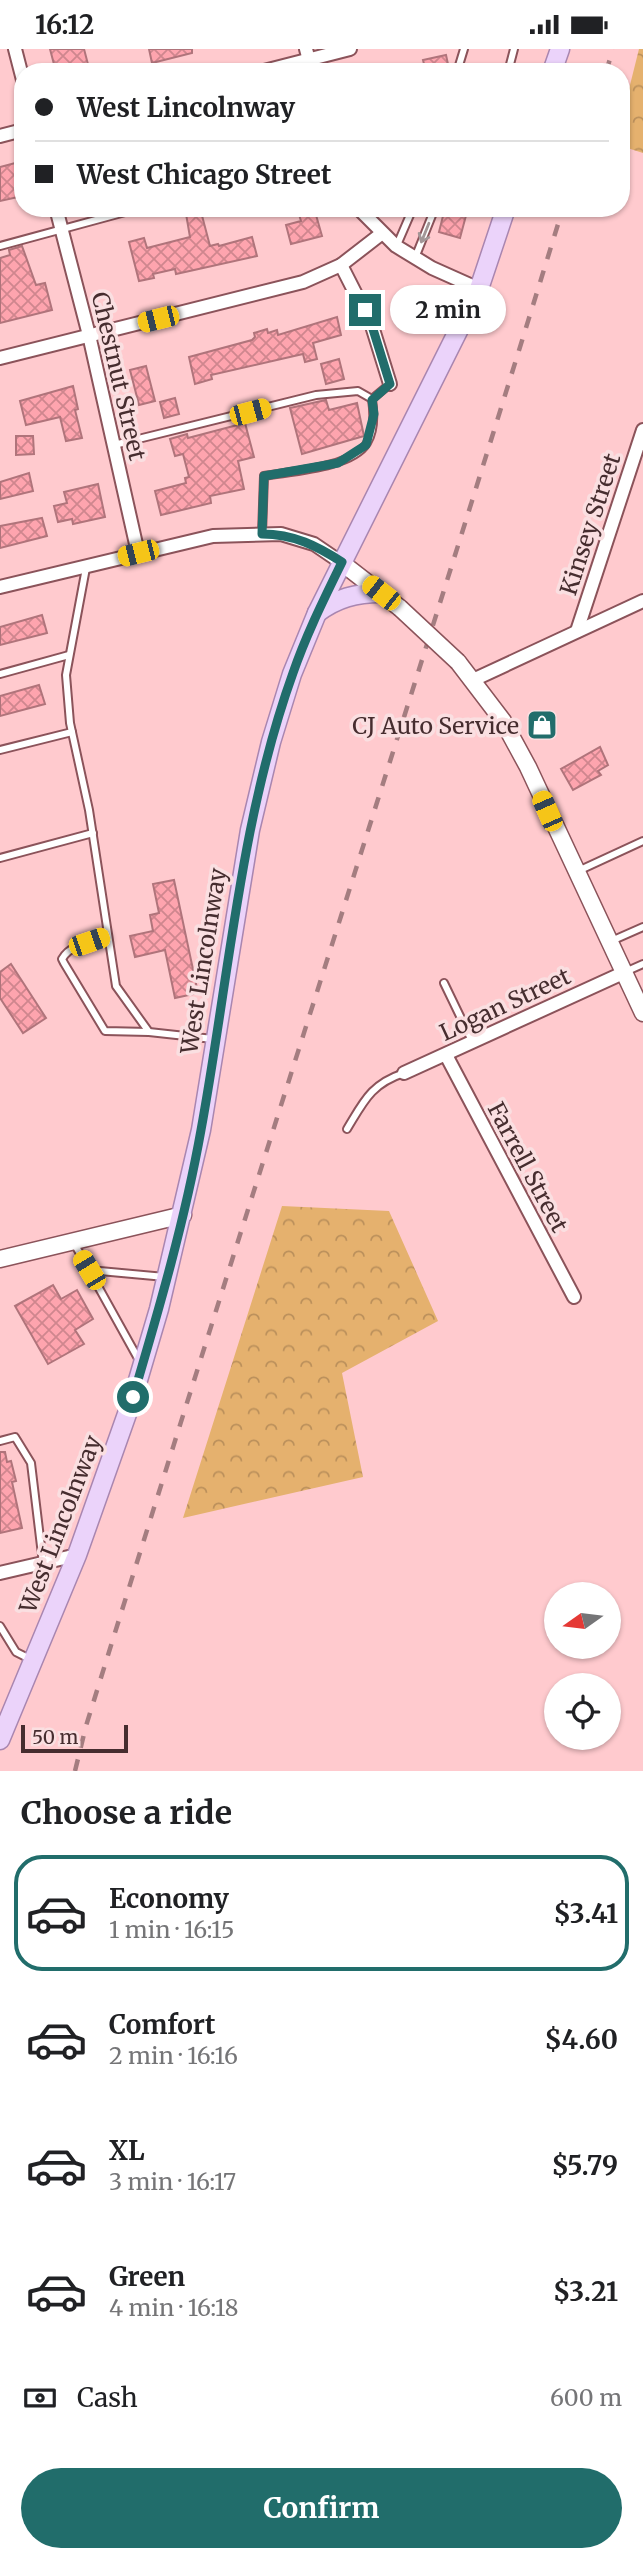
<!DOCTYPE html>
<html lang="en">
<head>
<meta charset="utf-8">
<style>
	body { margin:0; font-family:Merriweather,serif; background:#f2f2f2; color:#202124; height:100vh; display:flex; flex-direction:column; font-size:26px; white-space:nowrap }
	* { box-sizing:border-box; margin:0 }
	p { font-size:23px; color:#757577 }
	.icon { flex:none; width:38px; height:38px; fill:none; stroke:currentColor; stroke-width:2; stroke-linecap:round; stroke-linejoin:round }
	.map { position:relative; height:1722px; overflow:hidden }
	.details { display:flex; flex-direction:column; background:#fff; flex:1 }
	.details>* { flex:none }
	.top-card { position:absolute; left:14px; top:14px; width:616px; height:154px; border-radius:28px; box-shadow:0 2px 5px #0004; display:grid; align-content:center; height:154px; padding:0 21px; background:#fff }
	.needle { width:46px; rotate:256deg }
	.buttons { position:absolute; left:544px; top:1533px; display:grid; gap:14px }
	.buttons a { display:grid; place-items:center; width:77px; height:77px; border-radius:50%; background:#fff; box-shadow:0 2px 5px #0004; font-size:35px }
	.scale { position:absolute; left:21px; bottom:18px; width:107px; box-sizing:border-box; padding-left:7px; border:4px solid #462d2f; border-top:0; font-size:19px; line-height:24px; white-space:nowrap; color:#462d2f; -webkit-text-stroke:5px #fadfe1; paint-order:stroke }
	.end { position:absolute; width:32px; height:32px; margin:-16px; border:9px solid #216d6b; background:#fff; box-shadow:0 0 0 4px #fff }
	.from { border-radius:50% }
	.bubble { position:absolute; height:49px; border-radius:24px; background:#fff; box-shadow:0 2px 5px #0004; font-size:23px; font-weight:700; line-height:49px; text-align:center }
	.car { position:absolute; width:21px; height:42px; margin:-21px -10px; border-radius:9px; box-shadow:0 0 5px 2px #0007; background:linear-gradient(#f5c518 24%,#345 0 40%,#f5c518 0 76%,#345 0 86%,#f5c518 0) }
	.top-card b { display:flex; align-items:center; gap:24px; height:66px; font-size:26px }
	.top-card b+b { border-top:2px solid #e0e0e0 }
	.top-card i { width:18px; height:18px; background:#202124 }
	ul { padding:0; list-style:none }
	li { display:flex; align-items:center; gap:21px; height:116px; margin:0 14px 10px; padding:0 7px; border:4px solid transparent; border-radius:28px }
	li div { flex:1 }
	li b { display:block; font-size:26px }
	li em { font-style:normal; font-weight:700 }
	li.on { border-color:#216d6b }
	li>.icon { width:63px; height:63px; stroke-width:1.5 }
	h2 { padding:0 21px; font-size:32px; line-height:84px }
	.pay { display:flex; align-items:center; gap:18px; height:77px; padding:0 21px; font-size:26px }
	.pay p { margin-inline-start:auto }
	.action { display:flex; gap:14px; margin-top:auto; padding:14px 21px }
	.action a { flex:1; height:80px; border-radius:42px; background:#216d6b; color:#fff; font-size:28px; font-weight:700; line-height:80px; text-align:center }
	.status { display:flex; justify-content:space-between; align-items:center; height:49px; padding:0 35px; background:#fff; direction:ltr }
	.status svg { height:19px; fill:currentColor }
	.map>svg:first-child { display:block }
	.forest { fill:url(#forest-crowns) }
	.building { fill:url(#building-cross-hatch); stroke:#b0747b; stroke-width:2 }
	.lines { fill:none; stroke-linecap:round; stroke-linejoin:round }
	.lane-casing { stroke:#8b535a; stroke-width:10 }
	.street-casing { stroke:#8b535a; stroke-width:16 }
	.secondary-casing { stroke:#8b535a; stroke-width:19 }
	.primary-casing { stroke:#a986b0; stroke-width:21 }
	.lane { stroke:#fff; stroke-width:6 }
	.street { stroke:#fff; stroke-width:12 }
	.secondary { stroke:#fff; stroke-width:16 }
	.primary { stroke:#ebd3fa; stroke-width:18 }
	.rail { stroke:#a47d80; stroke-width:4.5; stroke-dasharray:12 12; stroke-linecap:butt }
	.secondary-bridge-casing { stroke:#8b535a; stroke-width:19; stroke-linecap:butt }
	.secondary-bridge { stroke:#fff; stroke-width:16 }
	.oneway { stroke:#a29697 }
	.route { stroke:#216d6b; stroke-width:9 }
	.labels { text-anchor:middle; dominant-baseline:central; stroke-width:7; stroke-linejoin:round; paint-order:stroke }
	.street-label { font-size:23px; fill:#462d2f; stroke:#fadfe1 }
	.poi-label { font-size:23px; fill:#462d2f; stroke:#fadfe1; text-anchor:end }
</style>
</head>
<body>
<div class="status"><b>16:12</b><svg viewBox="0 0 49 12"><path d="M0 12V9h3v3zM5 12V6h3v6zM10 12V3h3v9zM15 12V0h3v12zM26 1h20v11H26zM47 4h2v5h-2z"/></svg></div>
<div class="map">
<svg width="643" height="1722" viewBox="0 0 643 1722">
	<defs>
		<pattern id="forest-crowns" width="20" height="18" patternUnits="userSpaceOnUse" patternTransform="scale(1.75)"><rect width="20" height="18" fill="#e5b16e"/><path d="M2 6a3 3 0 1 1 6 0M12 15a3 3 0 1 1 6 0" fill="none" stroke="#bb905b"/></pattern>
		<pattern id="building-cross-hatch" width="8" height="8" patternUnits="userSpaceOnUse" patternTransform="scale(1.75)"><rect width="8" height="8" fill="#fea4ae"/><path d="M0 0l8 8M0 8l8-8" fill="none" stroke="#cf868e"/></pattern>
	</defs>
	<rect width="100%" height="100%" fill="#ffcace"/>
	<!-- forest -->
	<g class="forest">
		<polygon points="639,0 643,0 643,104 621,97 621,72"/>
		<polygon points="282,1157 389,1162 438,1272 342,1324 363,1428 183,1469"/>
	</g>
	<!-- building -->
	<g class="building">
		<polygon points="50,0 84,0 90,23 56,23"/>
		<polygon points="149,0 192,0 192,4 152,14"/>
		<polygon points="446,6 449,20 426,23 423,11"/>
		<polygon points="19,113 23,139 16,141 18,148 0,152 0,118"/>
		<polygon points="185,159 200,159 210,197 218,195 219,197 252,188 257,207 176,225 175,220 153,225 154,229 139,232 129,193 144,189 147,199 190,188"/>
		<polygon points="297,159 314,159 322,187 291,195 286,176 301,172"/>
		<polygon points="445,159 468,159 460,189 439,183"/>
		<polygon points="22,197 36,236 45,234 52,261 0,274 0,209 10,206 9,201"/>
		<polygon points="337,268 341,286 313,294 317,310 305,313 303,305 211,326 212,330 195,335 189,308 252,291 255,288 254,284 267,280 268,284 277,281 278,286"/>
		<polygon points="339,310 344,330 326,335 321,315"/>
		<polygon points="146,317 155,352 139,356 130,321"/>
		<polygon points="73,337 78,360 75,361 82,389 66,392 60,368 26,376 20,352"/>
		<polygon points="175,349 179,365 164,369 160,353"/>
		<polygon points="326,351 329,361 357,354 364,387 302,405 290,359"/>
		<polygon points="245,374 254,408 238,412 244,440 210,447 211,454 161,466 155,442 186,434 185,429 189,428 183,405 175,407 170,390 187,385 188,389"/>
		<polygon points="16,387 33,387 34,405 16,406"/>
		<polygon points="29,424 33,442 0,450 0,433"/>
		<polygon points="98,435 105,468 73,475 72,470 58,473 54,457 67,454 64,443"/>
		<polygon points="42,469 47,487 0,499 0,477"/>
		<polygon points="42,566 47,584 0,596 0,578"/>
		<polygon points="39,636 45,655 0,667 0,647"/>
		<polygon points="600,698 608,716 598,722 601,726 573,741 561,720"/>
		<polygon points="174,831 198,944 175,949 165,901 135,908 130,887 153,882 150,866 159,864 153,835"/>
		<polygon points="11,915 46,969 23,984 0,949 0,923"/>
		<polygon points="53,1236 61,1250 77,1241 93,1270 75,1281 84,1295 48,1315 15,1257"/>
		<polygon points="0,1403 5,1403 7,1413 11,1412 16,1432 12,1433 22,1479 0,1484"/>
	</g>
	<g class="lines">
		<!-- lane casing -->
		<g class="lane-casing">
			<g id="lane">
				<polyline points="457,23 464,0"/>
				<polyline points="508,23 514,0"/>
				<polyline points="397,196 413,159"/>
				<polyline points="0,197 140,159"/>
				<polyline points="415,209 435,159"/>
				<polyline points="114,396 316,346 358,342 372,350"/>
				<path d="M262,485L264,427C291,422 352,419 367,394C375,381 374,364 372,350L390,335"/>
				<polyline points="86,519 66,626 70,674 89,761 116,937 149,983 213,990"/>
				<polyline points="0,625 69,606"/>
				<polyline points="0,701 72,683"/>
				<polyline points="0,809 93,784"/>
				<polyline points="578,822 643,792"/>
				<path d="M108,887C93,892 70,895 62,910L64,914L105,982L149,983"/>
				<polyline points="609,893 643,878"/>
				<polyline points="625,923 643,915"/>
				<polyline points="444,934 472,992"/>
				<path d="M347,1080C364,1052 371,1035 404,1024"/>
				<polyline points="74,1194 140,1313"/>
				<polyline points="89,1221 165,1228"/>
				<polyline points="0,1392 15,1388 31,1414 43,1514"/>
				<polyline points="0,1577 16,1603 32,1611"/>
			</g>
		</g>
		<!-- street casing -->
		<g class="street-casing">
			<g id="street">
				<polyline points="15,0 23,31"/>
				<polyline points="306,0 312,23"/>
				<polyline points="260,23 350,0"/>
				<polyline points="0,87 23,81"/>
				<polyline points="56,159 89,286 138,504"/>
				<polyline points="358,159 396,197 432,219 479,240"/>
				<polyline points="341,216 372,277 390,335"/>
				<polyline points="0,309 303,233 341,216 381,185"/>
				<polyline points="0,538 213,487 281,485 314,495 342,514"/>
				<polyline points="577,582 643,381"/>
				<polyline points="473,631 643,552"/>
				<polyline points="446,1006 574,1248"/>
				<polyline points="404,1024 623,924"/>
				<polyline points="0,1524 77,1506"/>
			</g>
		</g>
		<!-- secondary casing -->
		<g class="secondary-casing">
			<g id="secondary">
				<polyline points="342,514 400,559"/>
				<polyline points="458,613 503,672 528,718 643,964"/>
				<polyline points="0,1210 183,1166"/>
			</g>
		</g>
		<!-- primary casing -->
		<g class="primary-casing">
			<g id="primary">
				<polyline points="552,23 560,0"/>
				<path d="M317,564C337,549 356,544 381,544"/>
				<polyline points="0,1691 77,1506 133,1348 159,1260 201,1081 250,781 271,693 292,625 317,564 479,240 506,159"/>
			</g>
		</g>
		<!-- lane -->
		<use href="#lane" class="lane"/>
		<!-- street -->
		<use href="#street" class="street"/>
		<!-- secondary -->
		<use href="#secondary" class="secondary"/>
		<!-- primary -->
		<use href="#primary" class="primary"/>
		<!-- rail -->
		<g class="rail">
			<polyline points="606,23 613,0"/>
			<path d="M75,1722L86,1677C243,1170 407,666 563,159"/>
		</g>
		<!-- secondary-bridge casing -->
		<g class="secondary-bridge-casing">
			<polyline id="secondary-bridge" points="400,559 458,613"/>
		</g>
		<!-- secondary-bridge -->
		<use href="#secondary-bridge" class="secondary-bridge"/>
	</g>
	<!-- one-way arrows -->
	<defs><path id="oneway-shaft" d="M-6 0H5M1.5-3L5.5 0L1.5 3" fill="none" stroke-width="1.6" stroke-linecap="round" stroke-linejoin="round" transform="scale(1.75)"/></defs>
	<use class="oneway" href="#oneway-shaft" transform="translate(425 184) rotate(112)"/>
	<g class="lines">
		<!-- route -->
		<path class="route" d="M133,1348C159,1260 185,1171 201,1081C229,929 240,771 293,624C306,586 324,550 342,513C317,497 294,485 262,485L264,427L338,414L366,396L374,365L372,351L390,335L372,277L365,261"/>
	</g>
	<!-- icons -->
	<defs>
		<g id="shop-square" transform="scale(1.575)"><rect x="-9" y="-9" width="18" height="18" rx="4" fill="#216d6b" stroke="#fadfe1"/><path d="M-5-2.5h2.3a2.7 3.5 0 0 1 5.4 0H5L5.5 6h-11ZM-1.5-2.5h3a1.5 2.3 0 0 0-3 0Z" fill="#fff"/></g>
	</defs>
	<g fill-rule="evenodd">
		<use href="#shop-square" x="542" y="676"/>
	</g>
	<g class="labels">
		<!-- street labels -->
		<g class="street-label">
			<text transform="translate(119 327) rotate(77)">Chestnut Street</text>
			<text transform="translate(590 475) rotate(-72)">Kinsey Street</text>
			<text transform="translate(203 912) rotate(-81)">West Lincolnway</text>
			<text transform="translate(505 955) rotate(-25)">Logan Street</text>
			<text transform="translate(528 1118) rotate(62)">Farrell Street</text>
			<text transform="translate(60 1475) rotate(-69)">West Lincolnway</text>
		</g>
		<!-- poi labels -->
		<g class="poi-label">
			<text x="519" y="676">CJ Auto Service</text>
		</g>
	</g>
</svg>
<div class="buttons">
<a><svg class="needle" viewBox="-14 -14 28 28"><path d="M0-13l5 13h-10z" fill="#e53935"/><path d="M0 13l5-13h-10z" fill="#757577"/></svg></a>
<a><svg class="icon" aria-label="locate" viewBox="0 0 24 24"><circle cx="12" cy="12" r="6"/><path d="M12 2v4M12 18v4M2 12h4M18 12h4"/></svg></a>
</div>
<div class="scale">50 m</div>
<i class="end from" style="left:133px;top:1348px"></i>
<i class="end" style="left:365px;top:261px"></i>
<div class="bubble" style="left:390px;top:236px;width:116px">2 min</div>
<i class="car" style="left:158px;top:270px;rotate:256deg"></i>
<i class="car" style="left:250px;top:363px;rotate:75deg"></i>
<i class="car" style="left:138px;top:504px;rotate:256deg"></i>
<i class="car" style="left:381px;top:544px;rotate:308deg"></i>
<i class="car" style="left:547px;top:762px;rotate:336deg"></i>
<i class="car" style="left:89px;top:893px;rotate:71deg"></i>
<i class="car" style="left:89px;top:1221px;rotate:329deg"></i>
<div class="top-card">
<b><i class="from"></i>West Lincolnway</b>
<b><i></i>West Chicago Street</b>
</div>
</div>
<section class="details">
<h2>Choose a ride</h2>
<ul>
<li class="on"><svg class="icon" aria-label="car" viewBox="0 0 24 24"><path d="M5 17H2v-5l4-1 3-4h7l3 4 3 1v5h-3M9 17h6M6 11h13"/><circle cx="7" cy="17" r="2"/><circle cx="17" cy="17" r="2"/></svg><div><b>Economy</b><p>1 min · 16:15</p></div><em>$3.41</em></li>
<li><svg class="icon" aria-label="car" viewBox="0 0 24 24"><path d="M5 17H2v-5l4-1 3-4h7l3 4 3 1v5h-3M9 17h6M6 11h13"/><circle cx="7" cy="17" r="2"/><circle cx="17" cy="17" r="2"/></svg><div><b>Comfort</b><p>2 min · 16:16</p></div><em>$4.60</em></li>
<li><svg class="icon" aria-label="car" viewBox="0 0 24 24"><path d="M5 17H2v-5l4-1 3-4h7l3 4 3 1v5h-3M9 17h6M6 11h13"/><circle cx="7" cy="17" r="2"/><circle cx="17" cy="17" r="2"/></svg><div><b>XL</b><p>3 min · 16:17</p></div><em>$5.79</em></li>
<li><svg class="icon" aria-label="car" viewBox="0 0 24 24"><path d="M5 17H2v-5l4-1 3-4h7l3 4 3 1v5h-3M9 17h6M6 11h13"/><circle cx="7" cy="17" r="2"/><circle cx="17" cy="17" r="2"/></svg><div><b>Green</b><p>4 min · 16:18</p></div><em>$3.21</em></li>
</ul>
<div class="pay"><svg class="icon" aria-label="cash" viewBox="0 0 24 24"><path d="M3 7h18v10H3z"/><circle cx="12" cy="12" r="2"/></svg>Cash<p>600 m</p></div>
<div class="action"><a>Confirm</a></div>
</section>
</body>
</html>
